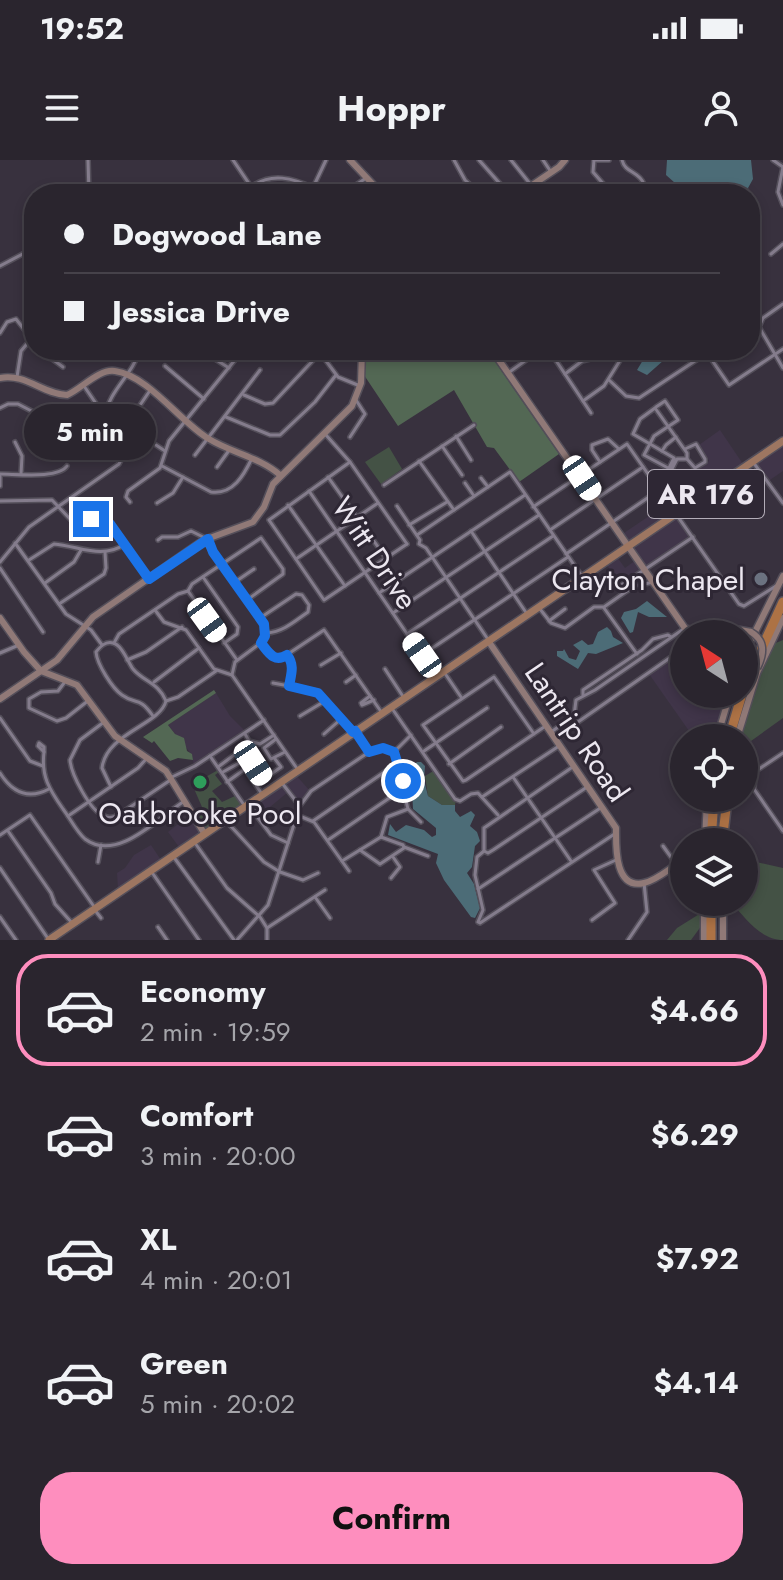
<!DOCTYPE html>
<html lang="en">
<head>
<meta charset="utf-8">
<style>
	body { margin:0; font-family:Jost,sans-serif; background:#36313a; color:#f1f3f6; height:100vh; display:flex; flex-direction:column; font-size:30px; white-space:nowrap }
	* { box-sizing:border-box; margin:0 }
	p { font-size:26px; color:#a5a5aa }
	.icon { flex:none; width:44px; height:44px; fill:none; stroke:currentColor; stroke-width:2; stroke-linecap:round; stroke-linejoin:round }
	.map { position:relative; height:780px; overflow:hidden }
	.side { display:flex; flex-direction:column; background:#2a252e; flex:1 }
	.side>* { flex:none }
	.banner { position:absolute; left:24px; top:24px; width:736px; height:176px; border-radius:32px; box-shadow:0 4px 12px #0003,0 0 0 2px #46424a; display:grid; align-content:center; height:176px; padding:0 40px; background:#2a252e }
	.needle { width:52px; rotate:324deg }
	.controls { position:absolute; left:670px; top:460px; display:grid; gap:16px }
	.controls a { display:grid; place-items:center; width:88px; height:88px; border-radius:50%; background:#2a252e; box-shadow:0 4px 12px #0003,0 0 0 2px #46424a; font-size:40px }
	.end { position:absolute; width:36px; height:36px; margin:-18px; border:10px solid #1a73e8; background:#fff; box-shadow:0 0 0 4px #fff }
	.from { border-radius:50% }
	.bubble { position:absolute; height:56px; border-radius:28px; background:#2a252e; box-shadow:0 4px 12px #0003,0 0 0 2px #46424a; font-size:26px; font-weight:700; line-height:56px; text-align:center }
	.car { position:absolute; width:24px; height:48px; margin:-24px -12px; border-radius:10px; box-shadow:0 0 6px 2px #0007; background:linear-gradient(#fff 24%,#345 0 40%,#fff 0 76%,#345 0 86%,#fff 0) }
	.banner b { display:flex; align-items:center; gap:28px; height:76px; font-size:30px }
	.banner b+b { border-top:2px solid #46424a }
	.banner i { width:20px; height:20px; background:#f1f3f6 }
	ul { padding:14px 0 0; list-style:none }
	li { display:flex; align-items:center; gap:24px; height:112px; margin:0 16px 12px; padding:0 24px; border:4px solid transparent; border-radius:32px }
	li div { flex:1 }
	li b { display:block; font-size:30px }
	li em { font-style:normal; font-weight:700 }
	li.selected { border-color:#fe8ebe }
	li>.icon { width:72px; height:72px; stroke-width:1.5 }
	.action { display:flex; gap:16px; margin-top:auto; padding:16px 40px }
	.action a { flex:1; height:92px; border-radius:32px; background:#fe8ebe; color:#111; font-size:32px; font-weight:700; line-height:92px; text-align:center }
	.status { display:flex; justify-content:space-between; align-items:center; height:56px; padding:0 40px; background:#2a252e; direction:ltr }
	.status svg { height:22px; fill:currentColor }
	header { display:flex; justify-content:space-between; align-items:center; height:104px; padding:0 40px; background:#2a252e; font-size:36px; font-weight:700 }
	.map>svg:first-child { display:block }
	.built { fill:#403549 }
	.green { fill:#445245 }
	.forest { fill:#536854 }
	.water { fill:#4c6c77 }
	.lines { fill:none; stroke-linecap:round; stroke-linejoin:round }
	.street-casing { stroke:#544f5a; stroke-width:6 }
	.secondary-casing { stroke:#544f5a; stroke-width:9 }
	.primary-casing { stroke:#544f5a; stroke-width:10 }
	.highway-casing { stroke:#544f5a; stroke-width:12 }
	.street { stroke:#847c8c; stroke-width:3 }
	.secondary { stroke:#907977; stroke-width:6 }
	.primary { stroke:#9d7661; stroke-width:7 }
	.highway { stroke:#ad7245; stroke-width:9 }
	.secondary-bridge-casing { stroke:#544f5a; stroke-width:9; stroke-linecap:butt }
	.secondary-bridge { stroke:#907977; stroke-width:6 }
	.route { stroke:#1a73e8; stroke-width:10 }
	.worship-dot { fill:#6b7280; stroke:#2e2734; stroke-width:3 }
	.leisure-dot { fill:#2e9e5b; stroke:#2e2734; stroke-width:3 }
	.labels { text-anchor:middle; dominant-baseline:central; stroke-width:6; stroke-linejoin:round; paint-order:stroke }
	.shield { fill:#2e2734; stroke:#b3adb8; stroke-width:2 }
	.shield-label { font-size:28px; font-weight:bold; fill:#ece7f0 }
	.street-label { font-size:30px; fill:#ece7f0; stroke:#2e2734 }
	.poi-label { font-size:30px; fill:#ece7f0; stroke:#2e2734; text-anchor:end }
</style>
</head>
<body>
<div class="status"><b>19:52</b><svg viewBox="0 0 49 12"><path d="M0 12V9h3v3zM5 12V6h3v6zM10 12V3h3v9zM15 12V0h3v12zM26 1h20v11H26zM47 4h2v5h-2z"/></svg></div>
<header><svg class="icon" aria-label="menu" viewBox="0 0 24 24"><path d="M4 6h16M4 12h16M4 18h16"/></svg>Hoppr<svg class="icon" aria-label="person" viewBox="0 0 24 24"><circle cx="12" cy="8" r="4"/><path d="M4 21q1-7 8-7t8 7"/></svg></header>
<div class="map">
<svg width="783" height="780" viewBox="0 0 783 780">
	<rect width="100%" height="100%" fill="#38313e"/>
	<!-- built -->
	<g class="built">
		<polygon points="720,270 745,307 677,354 693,377 646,410 621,375 655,352 647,339 660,330 664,332 709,301 699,285"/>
		<polygon points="783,281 783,311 767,322 752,302"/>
		<polygon points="742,312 763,343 743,357 722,326"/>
		<polygon points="617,397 625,408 636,400 644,411 622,426 606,404"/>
		<polygon points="684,491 684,534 725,534 714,578 694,578 649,514"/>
		<polygon points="216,533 230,556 246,572 194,606 192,595 168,565"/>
		<polygon points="294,613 311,632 299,647 288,632 258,657 248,644"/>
		<polygon points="190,655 200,672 179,687 168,672"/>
		<polygon points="151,685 161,700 118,729 117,713 125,708 134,695"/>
	</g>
	<!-- green -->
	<g class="green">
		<polygon points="389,287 402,309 381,324 365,302"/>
		<polygon points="783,480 783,558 744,586 744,578 739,578 755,526 771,485"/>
		<polygon points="218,610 219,612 215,615 222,624 212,631 222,642 235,636 242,644 206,669 194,655 202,647 195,631 205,624 202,619"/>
		<polygon points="435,610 456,640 455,645 442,645 428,636 425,616"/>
		<path d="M756,702L783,708V780C761,780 745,758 731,742H744V709Z"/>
		<polygon points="701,753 702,765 691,780 667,780 677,768"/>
	</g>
	<!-- forest -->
	<g class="forest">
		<polygon points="365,190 423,190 466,198 480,190 489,193 559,294 519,322 494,288 487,287 454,230 398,266 364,215"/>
		<polygon points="214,530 216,533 168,565 175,574 184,578 187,591 192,594 193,600 178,598 170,601 154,581 152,583 143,577"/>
	</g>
	<!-- water -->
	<g class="water">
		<polygon points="667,0 751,0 753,19 748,28 761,59 750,98 750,34 663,34 674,27 675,23 666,15"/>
		<polygon points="649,190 675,190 676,191 668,196 669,200 664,200 647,215 637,210"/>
		<polygon points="647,441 667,457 649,457 638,452 633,472 630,473 621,458 624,452 636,449"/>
		<polygon points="607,467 611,471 613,477 623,483 596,494 588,493 578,509 557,496 557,491 563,491 564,489 569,498 576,500 580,491 573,485 582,480 588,485 593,484 598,472"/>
		<polygon points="417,602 421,602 425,606 424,620 428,636 442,645 455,645 455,651 460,657 471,651 475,655 470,666 477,672 480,681 475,686 472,707 467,713 474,724 480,748 475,758 471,757 444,720 436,703 438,694 388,675 390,664 396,672 406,665 424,670 432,677 436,675 436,668 413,649 412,629 405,606 413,606"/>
	</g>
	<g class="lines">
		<!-- street casing -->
		<g class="street-casing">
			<g id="street">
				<polyline points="88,0 89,34"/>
				<polyline points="233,0 256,34"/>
				<polyline points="454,0 465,20 480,34"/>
				<polyline points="479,0 509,34"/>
				<polyline points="511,0 531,25"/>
				<polyline points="543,0 551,12"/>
				<polyline points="594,0 593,12 606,27 604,34"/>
				<polyline points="594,0 609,0"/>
				<polyline points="773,0 783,7"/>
				<polyline points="783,7 778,32 783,45"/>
				<path d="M251,27C271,12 293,18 314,28"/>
				<polyline points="310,34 326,0"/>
				<polyline points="343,34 366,18"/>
				<polyline points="570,34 572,29"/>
				<path d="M617,34L640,28L644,24C639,11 625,13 622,0"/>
				<polyline points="27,93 34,104"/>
				<polyline points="771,94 783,84"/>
				<polyline points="0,106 34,88"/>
				<polyline points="783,144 763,158 759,167 783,208"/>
				<polyline points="0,173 7,162 16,159 34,182"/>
				<polyline points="40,190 63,207"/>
				<polyline points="318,190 338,217 360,226"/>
				<polyline points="546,190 553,196 591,253"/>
				<polyline points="705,190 729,225 783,189"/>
				<polyline points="204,192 229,208"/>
				<polyline points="165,206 204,239"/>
				<polyline points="508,213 540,190"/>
				<polyline points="565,214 582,201 618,192 624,194 604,226 583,241"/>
				<polyline points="17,217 21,191 31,179"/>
				<polyline points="609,220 626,236 639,238 707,193"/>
				<polyline points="84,226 101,251 107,252"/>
				<polyline points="244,235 265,244 273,243 320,193"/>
				<polyline points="656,247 665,241 678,260 654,276 644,295 668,308"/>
				<polyline points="0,248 8,244 18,244 91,282 103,281 116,273"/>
				<polyline points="226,257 270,275 280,275 315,242 336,215"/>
				<polyline points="144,261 138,257 136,251 151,229"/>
				<polyline points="326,275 350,302 407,384"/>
				<polyline points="456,276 471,300"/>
				<polyline points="350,277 365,254 356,240"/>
				<polyline points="47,281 55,264"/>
				<polyline points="15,282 22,296 21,314"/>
				<polyline points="156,285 165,291"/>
				<polyline points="442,286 462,315"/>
				<polyline points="685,289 696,284 705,299 705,302 695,308 687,299"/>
				<polyline points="662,291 666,285 676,277"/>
				<polyline points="195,295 260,210"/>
				<polyline points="419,301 454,350"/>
				<polyline points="350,302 269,360 324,440 407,384"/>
				<polyline points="600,302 592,290 592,285 608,279 619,289"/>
				<polyline points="753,302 783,343"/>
				<path d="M162,306L211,332C233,335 244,315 252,298"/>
				<polyline points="217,307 230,289"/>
				<path d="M0,314C17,314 58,319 67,306"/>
				<polyline points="0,316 0,326"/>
				<polyline points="328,317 386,398"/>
				<polyline points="481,318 488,327"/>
				<polyline points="465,323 474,336"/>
				<polyline points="384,325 474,265"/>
				<polyline points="309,331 436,516"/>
				<polyline points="0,341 52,340 71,360 101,358 110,364 149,419"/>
				<polyline points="130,342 126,337 128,331 160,308 169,281 243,190"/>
				<polyline points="157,343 173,333 183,317"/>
				<polyline points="288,345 345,426"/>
				<polyline points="397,346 420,380 419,384 426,388 487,478"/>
				<polyline points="533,347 627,284 739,444 744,446 776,426"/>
				<polyline points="409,365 447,342"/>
				<polyline points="550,370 643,307"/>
				<polyline points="471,371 527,454"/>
				<polyline points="417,375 510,312 581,415"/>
				<polyline points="158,380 162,377 178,377 191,371 205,378"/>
				<polyline points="15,383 66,454 91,470 102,485"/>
				<polyline points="206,383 265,467 263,481 235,502 232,515"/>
				<polyline points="566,394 662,328 677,299 687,299 687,293 655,248 640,259 633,274 674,298 664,318 656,324"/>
				<polyline points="296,399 378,343"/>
				<path d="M29,400L54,384C79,386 102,400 125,384"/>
				<path d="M0,402L29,367L119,304C133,281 106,273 107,252C108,232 135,212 139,190"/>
				<polyline points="0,408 43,472"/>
				<polyline points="203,417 238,467 237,474 224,483"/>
				<polyline points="235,422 254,409"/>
				<polyline points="45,423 74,402 81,390"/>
				<polyline points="620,426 693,377"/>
				<polyline points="379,433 525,335"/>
				<polyline points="59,444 104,414 106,408 105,392"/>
				<polyline points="604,448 637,494"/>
				<polyline points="540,449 551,463 565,468 594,447 604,447 634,426 654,422"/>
				<polyline points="155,450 164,462 186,470 214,509 232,515 298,610"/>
				<polyline points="393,453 539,355"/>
				<path d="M260,458L296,434L302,435L309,445L308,452C295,461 283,472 267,473"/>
				<polyline points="549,461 565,449"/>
				<polyline points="407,474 553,376"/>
				<polyline points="114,483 119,474 178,434 188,431"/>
				<polyline points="261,483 272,496 282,498 324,470 382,553"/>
				<polyline points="0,493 19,485"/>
				<polyline points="287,495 292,504 289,526"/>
				<polyline points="422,495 568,397"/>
				<polyline points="127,500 146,492 182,467"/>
				<polyline points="237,500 188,431 192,424 261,378 283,409 283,414 247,440"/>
				<polyline points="321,505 341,493"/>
				<polyline points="385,509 404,538"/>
				<polyline points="444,512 461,537"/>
				<polyline points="154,522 199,488"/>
				<polyline points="346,522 356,515"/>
				<polyline points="64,523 58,531 41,532 29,539 29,548 57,561 66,558 89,540"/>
				<polyline points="273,523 316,531 353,572"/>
				<polyline points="583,535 583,530 642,490 653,479 668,475 671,477"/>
				<polyline points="370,536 361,543 362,545 374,540"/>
				<polyline points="166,541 178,537 216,511"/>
				<polyline points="391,547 455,639 460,641 471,634 478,633 498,655"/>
				<polyline points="300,556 325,541"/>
				<polyline points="0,558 30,601 43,606"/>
				<path d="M104,562L80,580L70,600C71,614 90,651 104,656C110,659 112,657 117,656L169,621"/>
				<polyline points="355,571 369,591"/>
				<polyline points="551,572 574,556 576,540 595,530 685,468"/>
				<polyline points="245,574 249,581 260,584 274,575"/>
				<polyline points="324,574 341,559"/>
				<polyline points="534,574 494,517 423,565 463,621 466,620 544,567"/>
				<polyline points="555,578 684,488"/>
				<polyline points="276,579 264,588 271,599 285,592"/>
				<polygon points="39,583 44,587 44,592 38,586"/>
				<polyline points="424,591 487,548"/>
				<path d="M44,592C41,616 49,629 63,649C70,658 76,671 85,679C117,703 158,658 183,642"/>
				<polyline points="210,596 244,645"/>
				<polyline points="253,603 264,619 281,607 275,599"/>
				<polyline points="449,604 501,567"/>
				<polyline points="574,606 484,668 484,691 477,697 475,715 483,750 478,762 480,763 616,673"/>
				<polyline points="218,607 234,595"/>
				<polyline points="744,610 759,609 783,593"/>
				<polyline points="755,611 754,629 783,671"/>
				<polyline points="223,612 241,602 239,597 251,589 252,582"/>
				<path d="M0,613C12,632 28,640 49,629"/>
				<polyline points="172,617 195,606 264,560"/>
				<polyline points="513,617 571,701"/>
				<polyline points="227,622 245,609 262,634"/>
				<path d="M111,627L102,608C106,573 160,565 166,541C159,523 144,522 133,509C128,502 122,485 113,483C105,481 100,487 96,492C97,504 112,528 122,535C137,546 138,535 153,556"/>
				<polyline points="482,637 559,586"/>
				<polyline points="250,647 271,675 288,683"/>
				<polyline points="299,647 311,631 369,592 383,588 394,592"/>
				<polyline points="408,649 421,662"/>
				<polyline points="297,655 314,662 349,711"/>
				<polyline points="68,656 138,608 147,598"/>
				<polyline points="313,661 396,604"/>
				<polyline points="227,662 264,702 280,712 303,720 318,713"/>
				<polyline points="8,671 51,733 55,744 73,764"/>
				<polyline points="0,675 30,655 95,748"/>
				<polyline points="381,677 387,657 408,649 394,592 411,575"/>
				<polyline points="328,680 404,628"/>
				<polyline points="195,683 227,728 260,757 267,768 267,780"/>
				<polyline points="663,686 676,704"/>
				<polyline points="404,687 428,696"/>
				<polyline points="360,690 380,704 404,688 403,685 381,677"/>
				<polyline points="484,691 488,693 493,690 587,627"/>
				<polyline points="173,696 234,780"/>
				<polyline points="342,701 381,677"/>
				<polyline points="98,702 101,685"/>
				<polyline points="0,708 49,780"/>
				<polyline points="151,711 199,780"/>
				<polyline points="391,718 400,707 393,697"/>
				<polyline points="478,729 602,647"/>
				<polyline points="315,737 330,758"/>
				<polyline points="94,749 101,758"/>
				<polyline points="0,757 16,780"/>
				<polyline points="592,760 615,743 594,710 616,700"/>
				<polyline points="158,767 167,780"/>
				<polyline points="267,768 325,730"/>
				<polyline points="237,780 268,745 297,655 299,645 282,623"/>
				<polyline points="628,780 647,752 644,723"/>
			</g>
		</g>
		<!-- secondary casing -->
		<g class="secondary-casing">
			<g id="secondary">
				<polyline points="350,0 382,34"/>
				<polyline points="519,34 559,7 565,0"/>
				<polyline points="492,190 689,474"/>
				<path d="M0,218C26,213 42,234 67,235C81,229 100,208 115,211C149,216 180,262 209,279C232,293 259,297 280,315"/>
				<polyline points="207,379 253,362 264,347 273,324 352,246 361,223 362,190"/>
				<polyline points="0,458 24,492 41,511 77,525 115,576 166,611 204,673"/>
				<polyline points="688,469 705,474"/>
				<polyline points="715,474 740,470 751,472"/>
				<path d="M489,482L616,668C616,685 614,730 644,723C658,720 672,706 684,700"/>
				<polyline points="744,494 783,416"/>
				<polyline points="0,539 57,500 93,457 204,380"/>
				<polyline points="717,578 730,534"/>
				<polyline points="737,578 757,513 783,458"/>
				<polyline points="725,650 727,638"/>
				<polyline points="705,682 707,638"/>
				<polyline points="704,780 704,742"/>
				<polyline points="723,780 723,742"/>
			</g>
		</g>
		<!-- primary casing -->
		<g class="primary-casing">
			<polyline id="primary" points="49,780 783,281"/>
		</g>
		<!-- highway casing -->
		<g class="highway-casing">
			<g id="highway">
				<polyline points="744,527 783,442"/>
				<polyline points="729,578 742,534"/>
				<polyline points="711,682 714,638"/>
				<polyline points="722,682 726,649"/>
				<polyline points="711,780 711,742"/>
			</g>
		</g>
		<!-- street -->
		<use href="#street" class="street"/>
		<!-- secondary -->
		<use href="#secondary" class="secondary"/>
		<!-- primary -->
		<use href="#primary" class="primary"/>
		<!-- highway -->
		<use href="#highway" class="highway"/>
		<!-- secondary-bridge casing -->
		<g class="secondary-bridge-casing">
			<path id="secondary-bridge" d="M751,472C766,481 764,494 757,508"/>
		</g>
		<!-- secondary-bridge -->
		<use href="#secondary-bridge" class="secondary-bridge"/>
	</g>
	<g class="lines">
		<!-- route -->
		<path class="route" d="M91,359L101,358L110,364L149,419L208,379L213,392L264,464L265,476L261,483C269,493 274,503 287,495C295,505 291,515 289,526L318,533L353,572L355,571L369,592L383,588L394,592L403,621"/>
	</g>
	<!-- markers -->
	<circle class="worship-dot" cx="761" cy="419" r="8"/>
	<circle class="leisure-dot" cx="200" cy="622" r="8"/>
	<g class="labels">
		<!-- shield labels -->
		<rect class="shield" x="648" y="310" width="116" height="48" rx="6"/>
		<g class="shield-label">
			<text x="706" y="334">AR 176</text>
		</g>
		<!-- street labels -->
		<g class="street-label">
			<text transform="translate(375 393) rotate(56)">Witt Drive</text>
			<text transform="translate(577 572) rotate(56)">Lantrip Road</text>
		</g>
		<!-- poi labels -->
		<g class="poi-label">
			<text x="745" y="419">Clayton Chapel</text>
			<text x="200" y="653" text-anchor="middle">Oakbrooke Pool</text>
		</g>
	</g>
</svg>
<div class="controls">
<a><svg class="needle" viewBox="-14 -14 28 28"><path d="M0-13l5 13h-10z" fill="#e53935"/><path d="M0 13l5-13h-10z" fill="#a5a5aa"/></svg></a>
<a><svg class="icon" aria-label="locate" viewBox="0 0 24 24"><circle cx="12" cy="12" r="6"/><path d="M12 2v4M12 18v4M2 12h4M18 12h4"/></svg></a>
<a><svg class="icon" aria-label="layers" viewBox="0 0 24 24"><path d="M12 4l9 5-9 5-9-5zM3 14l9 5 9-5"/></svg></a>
</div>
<i class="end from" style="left:403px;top:621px"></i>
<i class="end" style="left:91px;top:359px"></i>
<div class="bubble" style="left:24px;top:244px;width:132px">5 min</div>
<i class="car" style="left:582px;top:318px;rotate:146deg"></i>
<i class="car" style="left:207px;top:460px;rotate:144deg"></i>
<i class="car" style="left:422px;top:495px;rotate:325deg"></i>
<i class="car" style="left:253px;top:603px;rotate:147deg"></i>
<div class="banner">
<b><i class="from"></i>Dogwood Lane</b>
<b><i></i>Jessica Drive</b>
</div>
</div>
<section class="side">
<ul>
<li class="selected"><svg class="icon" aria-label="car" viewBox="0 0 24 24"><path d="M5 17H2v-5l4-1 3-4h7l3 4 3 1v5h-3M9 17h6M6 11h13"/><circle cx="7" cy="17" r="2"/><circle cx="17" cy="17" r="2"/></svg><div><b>Economy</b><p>2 min · 19:59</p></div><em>$4.66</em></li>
<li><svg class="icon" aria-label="car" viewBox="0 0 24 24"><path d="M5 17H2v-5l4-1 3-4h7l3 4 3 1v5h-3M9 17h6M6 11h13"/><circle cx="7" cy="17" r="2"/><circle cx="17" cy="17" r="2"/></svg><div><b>Comfort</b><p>3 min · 20:00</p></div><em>$6.29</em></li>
<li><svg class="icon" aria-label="car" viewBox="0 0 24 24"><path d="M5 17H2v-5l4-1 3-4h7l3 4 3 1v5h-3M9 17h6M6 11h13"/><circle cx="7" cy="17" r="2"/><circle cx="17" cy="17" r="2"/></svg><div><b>XL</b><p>4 min · 20:01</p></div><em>$7.92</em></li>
<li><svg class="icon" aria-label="car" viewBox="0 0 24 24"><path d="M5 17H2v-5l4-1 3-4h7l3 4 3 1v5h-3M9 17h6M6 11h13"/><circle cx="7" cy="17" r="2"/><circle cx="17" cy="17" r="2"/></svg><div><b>Green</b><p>5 min · 20:02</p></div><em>$4.14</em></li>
</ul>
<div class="action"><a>Confirm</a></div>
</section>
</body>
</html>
